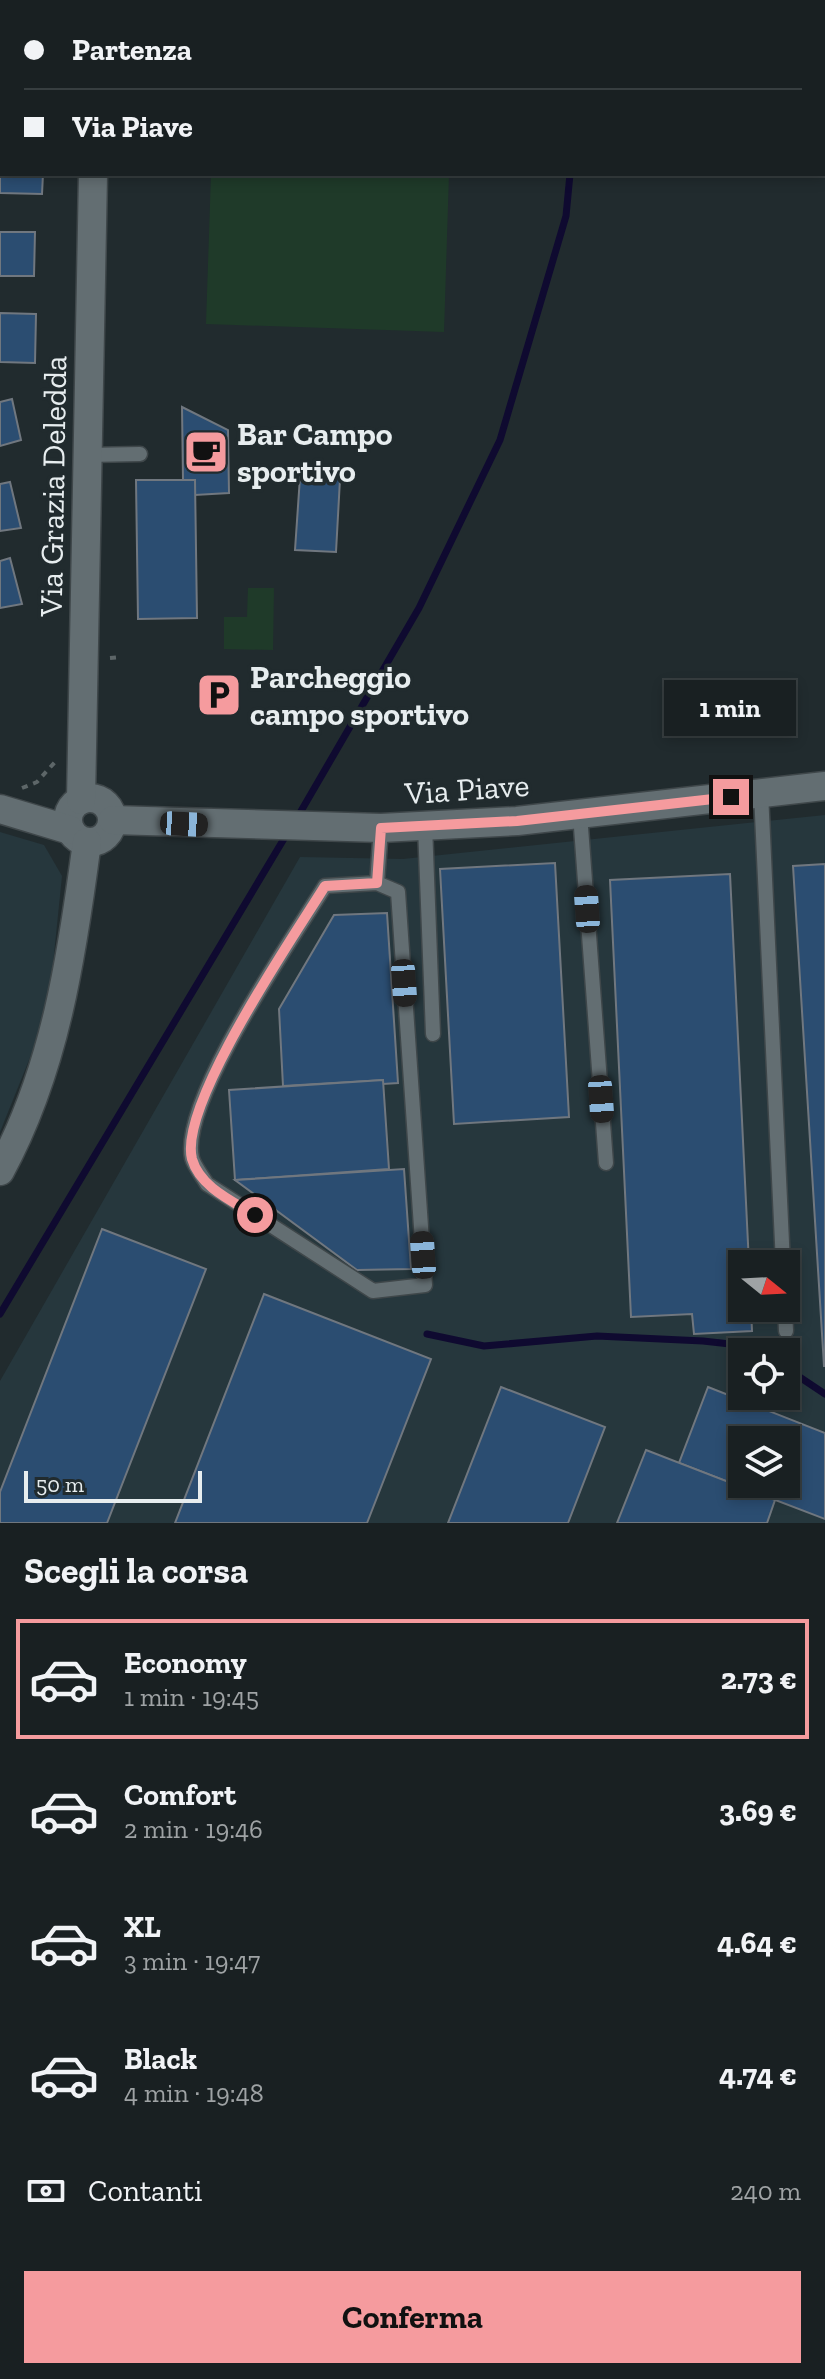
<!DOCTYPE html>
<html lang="it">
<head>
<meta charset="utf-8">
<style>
	body { margin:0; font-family:"Zilla Slab",serif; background:#262d2f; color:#f1f3f6; height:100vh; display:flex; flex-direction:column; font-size:30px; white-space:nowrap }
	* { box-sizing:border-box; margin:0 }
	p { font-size:26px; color:#9fa3a5 }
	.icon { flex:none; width:44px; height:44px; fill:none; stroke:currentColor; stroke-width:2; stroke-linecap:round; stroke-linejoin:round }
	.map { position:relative; height:1523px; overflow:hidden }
	.drawer { display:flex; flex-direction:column; background:#192022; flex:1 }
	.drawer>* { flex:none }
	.top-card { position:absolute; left:0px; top:0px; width:826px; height:176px; box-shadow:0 4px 12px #0003,0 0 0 2px #373e40; display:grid; align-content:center; height:176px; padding:0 24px; background:#192022 }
	.needle { width:52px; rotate:108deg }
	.buttons { position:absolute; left:728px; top:1250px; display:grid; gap:16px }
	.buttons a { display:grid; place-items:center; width:72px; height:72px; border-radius:0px; background:#192022; box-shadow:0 4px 12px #0003,0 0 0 2px #373e40; font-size:40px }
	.scale { position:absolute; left:24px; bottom:20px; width:178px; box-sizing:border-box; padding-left:8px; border:4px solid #e7edef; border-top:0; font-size:22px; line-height:28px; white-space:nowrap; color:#e7edef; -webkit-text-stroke:6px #212b2e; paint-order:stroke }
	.end { position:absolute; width:36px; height:36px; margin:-18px; border:10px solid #f59b9e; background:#111; box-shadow:0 0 0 4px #111 }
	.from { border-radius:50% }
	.bubble { position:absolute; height:56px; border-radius:0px; background:#192022; box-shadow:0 4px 12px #0003,0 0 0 2px #373e40; font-size:26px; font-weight:700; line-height:56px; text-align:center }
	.car { position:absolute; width:24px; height:48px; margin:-24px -12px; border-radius:10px; box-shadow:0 0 6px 2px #0007; background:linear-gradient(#222 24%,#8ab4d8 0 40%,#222 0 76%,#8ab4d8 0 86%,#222 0) }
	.top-card b { display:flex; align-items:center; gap:28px; height:76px; font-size:30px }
	.top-card b+b { border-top:2px solid #373e40 }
	.top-card i { width:20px; height:20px; background:#f1f3f6 }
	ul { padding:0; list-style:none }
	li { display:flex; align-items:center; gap:24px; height:120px; margin:0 16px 12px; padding:0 8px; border:4px solid transparent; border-radius:0px }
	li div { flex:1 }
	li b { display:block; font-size:30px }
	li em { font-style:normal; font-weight:700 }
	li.selected { border-color:#f59b9e }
	li>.icon { width:72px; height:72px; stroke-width:1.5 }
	h2 { padding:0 24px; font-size:36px; line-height:96px }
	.pay { display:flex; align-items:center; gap:20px; height:88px; padding:0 24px; font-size:30px }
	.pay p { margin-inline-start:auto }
	.primary-button { display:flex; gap:16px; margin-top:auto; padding:16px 24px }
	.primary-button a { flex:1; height:92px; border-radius:0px; background:#f59b9e; color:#111; font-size:32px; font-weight:700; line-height:92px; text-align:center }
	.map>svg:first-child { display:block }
	.built { fill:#26373d; fill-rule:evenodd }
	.green { fill:#1f3a29 }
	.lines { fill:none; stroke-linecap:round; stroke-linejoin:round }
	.stream { stroke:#0f0a30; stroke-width:7 }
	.building { fill:#2b4d71; stroke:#70777f; stroke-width:2; fill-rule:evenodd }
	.service-casing { stroke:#3f474a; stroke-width:17 }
	.minor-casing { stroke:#3f474a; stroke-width:31 }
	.path { stroke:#5d6668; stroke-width:4; stroke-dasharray:6 6; stroke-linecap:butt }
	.service { stroke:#636e72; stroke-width:14 }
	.minor { stroke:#636e72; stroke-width:28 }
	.route { stroke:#f59b9e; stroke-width:10 }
	.labels { text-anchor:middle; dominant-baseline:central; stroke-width:7; stroke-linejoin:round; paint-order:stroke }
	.poi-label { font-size:32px; font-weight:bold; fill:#e7edef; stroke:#212b2e; text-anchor:start }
	.street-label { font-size:32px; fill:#e7edef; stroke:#212b2e }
</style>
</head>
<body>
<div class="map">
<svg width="825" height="1523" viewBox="0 0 825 1523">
	<rect width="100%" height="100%" fill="#212b2e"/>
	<!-- built -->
	<g class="built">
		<path d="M825,815V1523H0V1381L300,857L403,859ZM742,1264H786V1308H742ZM742,1352H786V1396H742ZM742,1440H786V1484H742Z"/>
		<polygon points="0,832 44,845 62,876 48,1013 0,1132"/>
	</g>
	<!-- green -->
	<g class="green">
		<polygon points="217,0 455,0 217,2"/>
		<polygon points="211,174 449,174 444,332 206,324"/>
		<polygon points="248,588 274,588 273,650 224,649 224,617 247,617"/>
	</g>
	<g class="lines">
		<!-- stream -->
		<g class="stream">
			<polyline points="581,0 581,2"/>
			<polyline points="297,818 419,608 500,440 566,216 570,174"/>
			<polyline points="0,1314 288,832"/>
			<polyline points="427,1334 484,1346 597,1336 703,1341 739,1345 755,1352"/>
			<polyline points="786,1368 825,1394"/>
		</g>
	</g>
	<!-- building -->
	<g class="building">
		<polygon points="0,163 2,174 43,174 42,194 0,193"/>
		<polygon points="0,232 35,232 34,276 0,276"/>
		<polygon points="0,313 36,314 35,363 0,362"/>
		<polygon points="12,399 21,440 0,446 0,402"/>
		<polygon points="182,407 228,430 229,493 195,495 195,480 183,480"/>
		<polygon points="300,477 340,479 336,552 295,550"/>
		<polygon points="136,480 195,480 197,618 138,619"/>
		<polygon points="10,482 21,528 0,531 0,484"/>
		<polygon points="10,558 22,604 0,608 0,561"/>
		<polygon points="555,863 569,1117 454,1124 440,869"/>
		<polygon points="825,864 825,1366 824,1366 793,866"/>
		<polygon points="730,874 749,1264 742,1264 742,1308 751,1308 752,1331 694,1334 692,1314 631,1317 610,880"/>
		<polygon points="387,913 398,1083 383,1084 383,1080 283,1086 279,1009 334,915"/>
		<polygon points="383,1080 389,1169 235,1180 229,1090"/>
		<polygon points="404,1169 411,1269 357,1270 235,1180"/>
		<polygon points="102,1229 206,1269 107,1523 0,1523 0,1492"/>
		<polygon points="264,1294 431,1359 367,1523 175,1523"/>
		<polygon points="501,1387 605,1427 568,1523 448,1523"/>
		<path d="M708,1387L825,1433V1519L679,1463ZM742,1440H786V1484H742Z"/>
		<polygon points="646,1450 775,1500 767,1523 617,1523"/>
	</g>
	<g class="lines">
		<!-- service casing -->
		<g class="service-casing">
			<g id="service">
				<polyline points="87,455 140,454"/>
				<polyline points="761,793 783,1264"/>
				<polyline points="580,814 606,1163"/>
				<polyline points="425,826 433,1034"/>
				<path d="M377,883L398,892L425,1285L373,1291L207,1184C203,1177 194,1166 192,1158C179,1102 293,938 325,886L377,883L381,828"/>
				<polyline points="785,1308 786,1331"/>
			</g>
		</g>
		<!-- minor casing -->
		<g class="minor-casing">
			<g id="minor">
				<polyline points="96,2 96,0"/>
				<circle cx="90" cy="820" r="22"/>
				<polyline points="81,800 93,174"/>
				<polyline points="0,809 70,830"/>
				<polyline points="113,820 381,828 517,821 825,786"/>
				<path d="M0,1171C55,1070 72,956 87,842"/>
			</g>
		</g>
		<!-- path -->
		<g class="path">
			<polyline points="110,658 121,657"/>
			<polyline points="22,788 37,782 55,762"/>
		</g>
		<!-- service -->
		<use href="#service" class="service"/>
		<!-- minor -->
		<use href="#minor" class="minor"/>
	</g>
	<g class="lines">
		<!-- route -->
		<path class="route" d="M255,1215C232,1201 200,1187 192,1159C178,1105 294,936 325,886L377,883L381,828L517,821L731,797"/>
	</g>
	<!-- icons -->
	<defs>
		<g id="cafe-square" transform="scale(2.3)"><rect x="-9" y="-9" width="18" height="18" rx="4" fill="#f59b9e" stroke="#212b2e"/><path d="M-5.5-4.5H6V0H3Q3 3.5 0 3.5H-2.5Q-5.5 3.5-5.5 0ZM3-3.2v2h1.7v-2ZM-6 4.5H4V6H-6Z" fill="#111"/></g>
		<g id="parking-square" transform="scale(2.3)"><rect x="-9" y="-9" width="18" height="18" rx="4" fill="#f59b9e" stroke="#212b2e"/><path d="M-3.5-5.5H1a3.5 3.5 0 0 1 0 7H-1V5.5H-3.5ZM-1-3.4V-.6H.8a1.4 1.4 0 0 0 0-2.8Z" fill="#111"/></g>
	</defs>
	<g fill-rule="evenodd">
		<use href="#cafe-square" x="206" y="452"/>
		<use href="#parking-square" x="219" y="695"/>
	</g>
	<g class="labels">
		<!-- poi labels -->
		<g class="poi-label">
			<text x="237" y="434">Bar Campo<tspan x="237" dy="37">sportivo</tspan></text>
			<text x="250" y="677">Parcheggio<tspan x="250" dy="37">campo sportivo</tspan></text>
		</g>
		<!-- street labels -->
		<g class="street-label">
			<text transform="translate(53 486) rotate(-89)">Via Grazia Deledda</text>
			<text transform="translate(467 789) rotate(-4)">Via Piave</text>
		</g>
	</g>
</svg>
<div class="buttons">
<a><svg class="needle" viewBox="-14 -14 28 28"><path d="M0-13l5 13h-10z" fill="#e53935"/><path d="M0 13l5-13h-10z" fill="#9fa3a5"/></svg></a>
<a><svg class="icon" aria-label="locate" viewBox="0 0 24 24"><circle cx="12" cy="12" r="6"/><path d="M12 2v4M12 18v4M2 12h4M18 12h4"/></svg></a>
<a><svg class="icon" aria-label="layers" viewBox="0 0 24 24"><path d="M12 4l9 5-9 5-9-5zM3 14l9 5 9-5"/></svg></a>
</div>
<div class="scale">50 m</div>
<i class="end from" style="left:255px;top:1215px"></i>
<i class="end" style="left:731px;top:797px"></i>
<div class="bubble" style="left:664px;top:680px;width:132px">1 min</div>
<i class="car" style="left:184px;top:824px;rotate:93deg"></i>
<i class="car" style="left:587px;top:909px;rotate:356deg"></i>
<i class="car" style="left:404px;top:983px;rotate:176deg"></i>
<i class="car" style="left:601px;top:1099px;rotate:176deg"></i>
<i class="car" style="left:423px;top:1255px;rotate:356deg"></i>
<div class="top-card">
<b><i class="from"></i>Partenza</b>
<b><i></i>Via Piave</b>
</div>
</div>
<section class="drawer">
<h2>Scegli la corsa</h2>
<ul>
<li class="selected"><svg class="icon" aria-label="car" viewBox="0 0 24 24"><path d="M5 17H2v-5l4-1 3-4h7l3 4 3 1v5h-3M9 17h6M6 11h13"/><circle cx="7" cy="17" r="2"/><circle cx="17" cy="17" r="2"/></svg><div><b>Economy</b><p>1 min · 19:45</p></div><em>2.73 €</em></li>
<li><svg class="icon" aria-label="car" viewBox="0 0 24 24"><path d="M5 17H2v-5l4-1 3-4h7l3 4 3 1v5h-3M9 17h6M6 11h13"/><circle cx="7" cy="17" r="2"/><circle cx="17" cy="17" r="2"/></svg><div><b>Comfort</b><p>2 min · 19:46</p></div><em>3.69 €</em></li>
<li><svg class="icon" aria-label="car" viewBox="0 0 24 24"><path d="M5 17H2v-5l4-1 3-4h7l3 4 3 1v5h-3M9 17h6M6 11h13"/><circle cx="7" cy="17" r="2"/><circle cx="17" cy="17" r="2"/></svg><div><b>XL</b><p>3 min · 19:47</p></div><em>4.64 €</em></li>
<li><svg class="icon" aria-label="car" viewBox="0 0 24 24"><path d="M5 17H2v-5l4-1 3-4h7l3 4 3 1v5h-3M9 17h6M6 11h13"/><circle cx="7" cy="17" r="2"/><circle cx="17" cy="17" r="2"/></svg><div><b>Black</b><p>4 min · 19:48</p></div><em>4.74 €</em></li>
</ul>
<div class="pay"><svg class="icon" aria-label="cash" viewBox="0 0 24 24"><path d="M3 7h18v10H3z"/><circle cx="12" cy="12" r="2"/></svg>Contanti<p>240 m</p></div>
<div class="primary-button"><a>Conferma</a></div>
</section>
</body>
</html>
